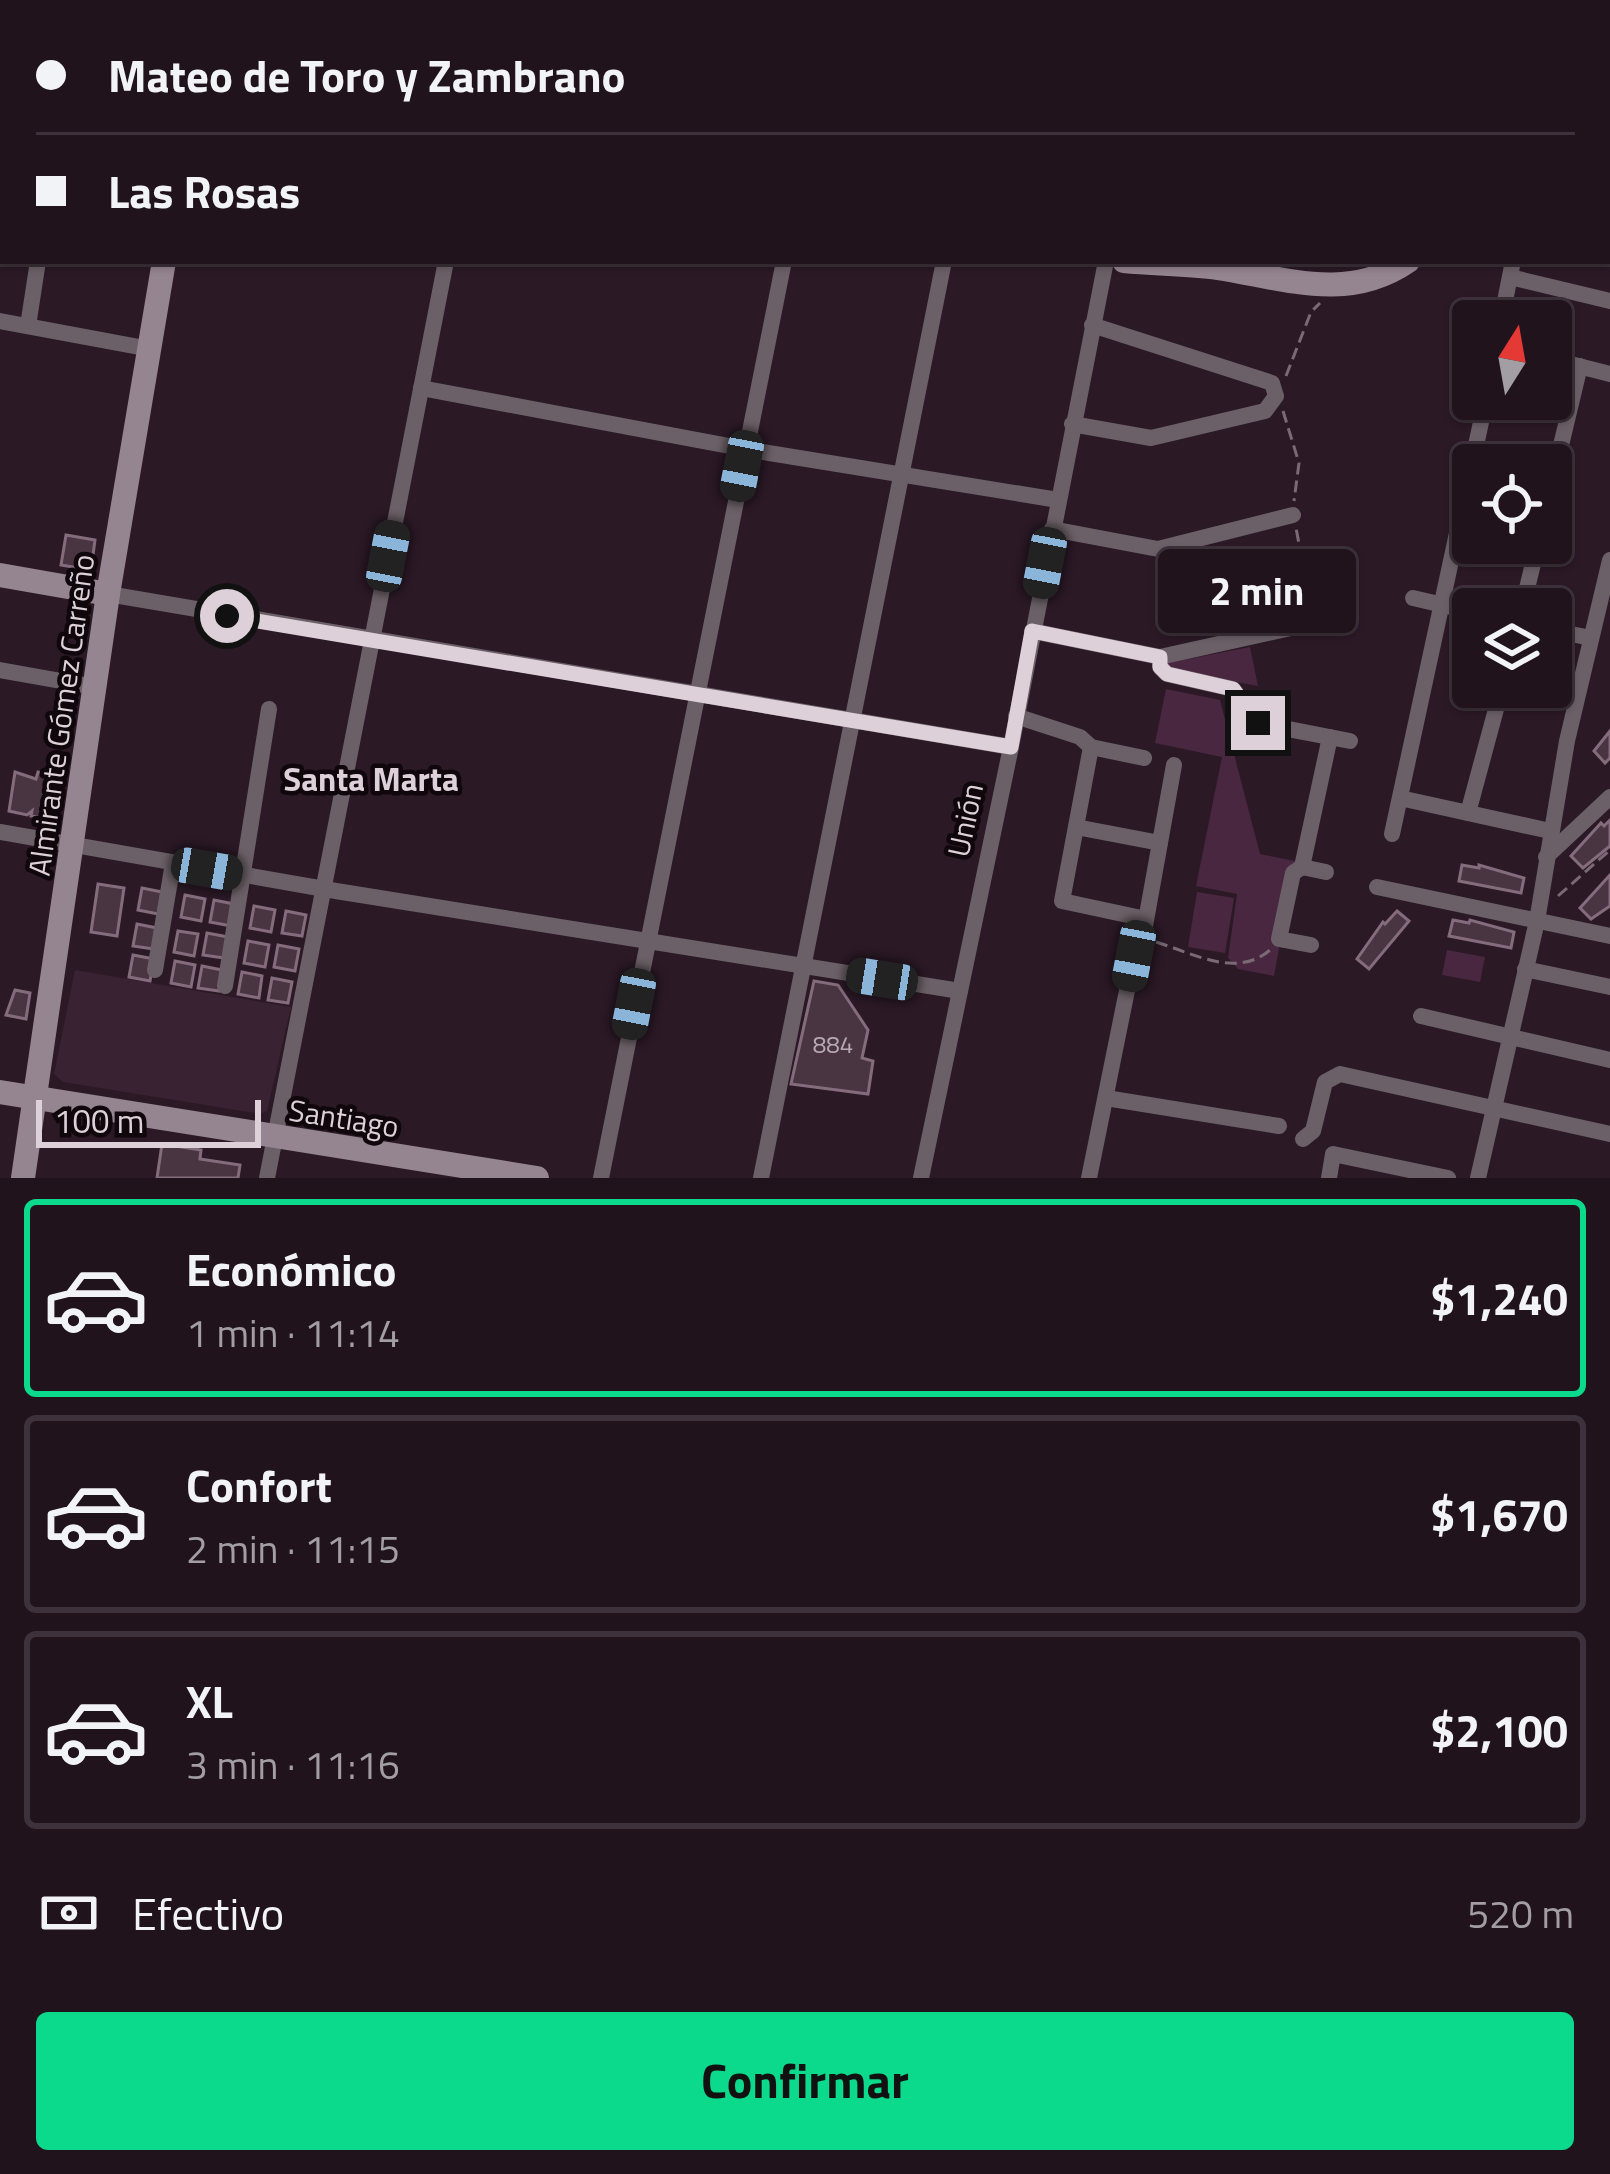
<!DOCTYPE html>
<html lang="es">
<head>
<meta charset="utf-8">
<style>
	body { margin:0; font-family:"Titillium Web",sans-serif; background:#281c25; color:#f1f3f6; height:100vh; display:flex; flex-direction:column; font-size:45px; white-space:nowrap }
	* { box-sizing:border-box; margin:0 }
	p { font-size:39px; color:#a29ea3 }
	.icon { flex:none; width:66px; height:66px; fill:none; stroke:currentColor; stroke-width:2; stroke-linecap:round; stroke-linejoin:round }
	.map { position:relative; height:1178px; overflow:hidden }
	.drawer { display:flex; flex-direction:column; background:#20131c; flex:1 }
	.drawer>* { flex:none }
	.hud { position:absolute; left:0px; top:0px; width:1611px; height:264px; box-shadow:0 3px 9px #0004,0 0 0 3px #3d323b; display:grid; align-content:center; height:264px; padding:0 36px; background:#20131c }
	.needle { width:78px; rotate:11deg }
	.buttons { position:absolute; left:1452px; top:300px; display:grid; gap:24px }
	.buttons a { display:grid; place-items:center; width:120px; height:120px; border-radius:12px; background:#20131c; box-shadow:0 3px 9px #0004,0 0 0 3px #3d323b; font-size:60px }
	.scale { position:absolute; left:36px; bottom:30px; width:225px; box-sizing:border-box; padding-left:12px; border:6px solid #ddd0d9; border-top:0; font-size:33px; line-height:42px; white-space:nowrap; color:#ddd0d9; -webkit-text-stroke:9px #0f070c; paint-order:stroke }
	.end { position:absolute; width:54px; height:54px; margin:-27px; border:15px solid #ddd0d9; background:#111; box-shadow:0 0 0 6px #111 }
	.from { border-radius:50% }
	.bubble { position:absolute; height:84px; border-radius:12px; background:#20131c; box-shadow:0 3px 9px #0004,0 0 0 3px #3d323b; font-size:39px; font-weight:700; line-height:84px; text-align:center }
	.car { position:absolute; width:36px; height:72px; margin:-36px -18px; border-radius:15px; box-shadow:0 0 9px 3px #0007; background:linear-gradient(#222 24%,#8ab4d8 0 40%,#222 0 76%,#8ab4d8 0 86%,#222 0) }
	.hud b { display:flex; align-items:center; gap:42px; height:114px; font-size:45px }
	.hud b+b { border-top:3px solid #3d323b }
	.hud i { width:30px; height:30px; background:#f1f3f6 }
	ul { padding:21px 0 0; list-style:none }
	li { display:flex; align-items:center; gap:36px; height:198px; margin:0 24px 18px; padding:0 12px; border:6px solid #3d323b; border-radius:12px }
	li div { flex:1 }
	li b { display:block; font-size:45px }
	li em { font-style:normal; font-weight:700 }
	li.current { border-color:#0bd98b }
	li>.icon { width:108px; height:108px; stroke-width:1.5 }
	.pay { display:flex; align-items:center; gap:30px; height:132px; padding:0 36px; font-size:45px }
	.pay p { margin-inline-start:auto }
	.cta { display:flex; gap:24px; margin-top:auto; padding:24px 36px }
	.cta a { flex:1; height:138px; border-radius:12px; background:#0bd98b; color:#111; font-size:48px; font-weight:700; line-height:138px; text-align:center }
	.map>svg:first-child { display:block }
	.built { fill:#392232 }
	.green { fill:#4a2740 }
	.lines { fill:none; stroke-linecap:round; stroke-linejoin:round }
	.stream { stroke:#915880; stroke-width:4.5 }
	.building { fill:#493442; stroke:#846c7c; stroke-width:3 }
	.path { stroke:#7a6a75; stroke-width:3; stroke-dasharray:12 6; stroke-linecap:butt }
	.lane { stroke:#6b6067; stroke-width:8 }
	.street { stroke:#6b6067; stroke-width:16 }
	.secondary { stroke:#958590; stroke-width:24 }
	.route { stroke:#ddd0d9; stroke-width:15 }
	.labels { text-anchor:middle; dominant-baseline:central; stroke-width:9; stroke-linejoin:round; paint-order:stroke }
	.number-label { font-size:24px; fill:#b8a9b3 }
	.street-label { font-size:30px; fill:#ddd0d9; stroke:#0f070c }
	.neighbourhood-label { font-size:33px; font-weight:bold; fill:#ddd0d9; stroke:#0f070c }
</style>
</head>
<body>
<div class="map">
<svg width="1610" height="1178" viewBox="0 0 1610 1178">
	<rect width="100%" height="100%" fill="#2b1926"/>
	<!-- built -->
	<polygon class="built" points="75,970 291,1007 267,1111 260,1114 63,1082 54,1074"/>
	<!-- green -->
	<g class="green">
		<polygon points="1250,647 1258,686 1167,669 1168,663"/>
		<polygon points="1166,689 1220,700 1260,854 1295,861 1274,976 1238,969 1228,958 1237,894 1196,886 1222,757 1155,743"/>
		<polygon points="1197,892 1234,898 1225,953 1188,947"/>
		<polygon points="1447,950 1485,957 1480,982 1442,975"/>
	</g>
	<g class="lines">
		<!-- stream -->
		<g class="stream">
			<polyline points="0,0 20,3"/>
			<polyline points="71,3 78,0"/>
		</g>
	</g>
	<!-- building -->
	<g class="building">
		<polygon points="66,535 95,540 91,570 61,565"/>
		<polygon points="1610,731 1610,758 1605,763 1594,751"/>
		<polygon points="15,772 36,779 38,772 58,776 51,819 31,816 32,811 27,815 9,811"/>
		<polygon points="1610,820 1610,846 1583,868 1571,856 1601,823 1604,826"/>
		<polygon points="1462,865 1479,868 1479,865 1524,878 1521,893 1459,881"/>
		<polygon points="1610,875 1610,906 1591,919 1580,908"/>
		<polygon points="98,884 124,888 117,936 91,932"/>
		<polygon points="142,888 162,892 158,914 138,910"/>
		<polygon points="185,895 205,899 201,921 181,917"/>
		<polygon points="214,900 234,904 231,926 210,922"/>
		<polygon points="254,906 275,910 271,932 250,928"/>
		<polygon points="286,911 306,915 302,936 282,933"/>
		<polygon points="1397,911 1409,921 1369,969 1357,959 1383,922 1385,924"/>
		<polygon points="1453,920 1469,923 1470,920 1514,932 1511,948 1449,936"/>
		<polygon points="137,924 157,928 154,949 133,946"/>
		<polygon points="178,931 198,934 194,956 174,952"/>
		<polygon points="207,933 228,937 224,958 203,955"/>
		<polygon points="248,941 269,945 265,967 244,963"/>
		<polygon points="278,945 299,949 295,971 274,967"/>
		<polygon points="133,955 154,959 150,981 129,977"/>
		<polygon points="175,961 195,965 191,987 171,983"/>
		<polygon points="202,966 222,970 219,991 198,988"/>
		<polygon points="242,972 262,976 259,998 238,994"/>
		<polygon points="272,978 292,982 288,1003 268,1000"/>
		<polygon points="814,981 838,985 868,1030 862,1058 873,1061 868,1094 791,1084"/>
		<polygon points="15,990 30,993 26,1019 6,1015"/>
		<polygon points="162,1144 201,1150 200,1159 240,1165 238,1178 157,1178"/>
	</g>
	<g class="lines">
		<!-- path -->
		<g class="path">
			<polyline points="1286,376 1311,312 1320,303"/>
			<polyline points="1283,411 1299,463 1294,501"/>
			<polyline points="1292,613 1300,549 1296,528"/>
			<polyline points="1558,896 1610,850"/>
			<path d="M1156,942C1193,953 1236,979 1270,950"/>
		</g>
		<!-- lane -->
		<polyline class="lane" points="1035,0 1036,3"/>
		<!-- street -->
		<g class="street">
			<polyline points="293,3 294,0"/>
			<polyline points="365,3 366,0"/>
			<polyline points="436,3 436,0"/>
			<polyline points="532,3 532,0"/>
			<polyline points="741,3 742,0"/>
			<polyline points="839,3 840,0"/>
			<polyline points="993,3 993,0"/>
			<polyline points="1608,226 1610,227"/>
			<polyline points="1510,277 1610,301"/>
			<polyline points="0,321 150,349"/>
			<polyline points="1501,321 1513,261"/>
			<polyline points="28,326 38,261"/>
			<polyline points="1551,359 1610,374"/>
			<polyline points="421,388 745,449 1058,500"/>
			<polyline points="1072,424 1151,438 1265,411 1276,396 1272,383 1092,325"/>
			<polyline points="1551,487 1580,366"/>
			<polyline points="1052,529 1158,549 1293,515"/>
			<polyline points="108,594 1011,747"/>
			<polyline points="1413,598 1473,612"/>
			<polyline points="1522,609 1538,543"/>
			<polyline points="1551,630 1591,638"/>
			<polyline points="1032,631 1160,657 1322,621"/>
			<polyline points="1160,657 1160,667 1167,674 1233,689 1257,723 1350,741"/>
			<polyline points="0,670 95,687"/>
			<polyline points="1016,716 1080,737 1091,747 1144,758"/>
			<polyline points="1091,747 1062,901 1146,919"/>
			<polyline points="1400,798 1550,831"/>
			<polyline points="1468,813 1502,687"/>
			<polyline points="1076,827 1160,843"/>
			<polyline points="0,832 336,891 960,991"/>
			<polyline points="1392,834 1486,399"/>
			<polyline points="1546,857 1610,797"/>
			<polyline points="1302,867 1326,872"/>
			<polyline points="1377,887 1610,936"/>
			<polyline points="1311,945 1279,939 1293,873 1302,867 1330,737"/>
			<polyline points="1525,969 1610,987"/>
			<polyline points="155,970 173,863"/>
			<polyline points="225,986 269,709"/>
			<polyline points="1421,1016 1610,1060"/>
			<polyline points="1106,1098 1279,1126"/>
			<polyline points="1303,1139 1313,1131 1325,1082 1340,1074 1610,1134"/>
			<polyline points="267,1178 446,261"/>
			<polyline points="601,1178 784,261"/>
			<polyline points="761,1178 944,261"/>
			<polyline points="921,1178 1011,747 1106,261"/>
			<polyline points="1089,1178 1134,956 1143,937 1174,765"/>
			<polyline points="1329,1178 1333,1154 1448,1178"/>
			<polyline points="1478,1178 1537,921 1567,741 1610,560"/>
		</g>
		<!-- secondary -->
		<g class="secondary">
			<polyline points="208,3 208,0"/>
			<polyline points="1156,3 1157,0"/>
			<polyline points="1608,143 1610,142"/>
			<path d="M1124,261C1155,264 1187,264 1218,268C1284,278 1347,303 1408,261"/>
			<polyline points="0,575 108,594"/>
			<polyline points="0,1092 537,1178"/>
			<polyline points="23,1178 108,594 164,261"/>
		</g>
	</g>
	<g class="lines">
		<!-- route -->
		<polyline class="route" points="227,616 1011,747 1032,631 1160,657 1160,667 1167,674 1233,689 1258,723"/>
	</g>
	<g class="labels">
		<!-- number labels -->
		<g class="number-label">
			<text x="833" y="1044">884</text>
		</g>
		<!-- street labels -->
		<g class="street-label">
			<text transform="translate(61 715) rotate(-82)">Almirante Gómez Carreño</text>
			<text transform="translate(965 820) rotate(-78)">Unión</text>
			<text transform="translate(344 1118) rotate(9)">Santiago</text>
		</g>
		<!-- neighbourhood labels -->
		<g class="neighbourhood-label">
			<text x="371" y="779">Santa Marta</text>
		</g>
	</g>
</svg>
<div class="buttons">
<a><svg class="needle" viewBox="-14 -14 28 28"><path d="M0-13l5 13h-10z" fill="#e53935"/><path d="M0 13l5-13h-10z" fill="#a29ea3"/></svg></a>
<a><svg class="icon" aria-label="locate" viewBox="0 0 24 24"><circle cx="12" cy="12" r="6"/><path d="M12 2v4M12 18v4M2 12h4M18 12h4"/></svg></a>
<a><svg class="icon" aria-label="layers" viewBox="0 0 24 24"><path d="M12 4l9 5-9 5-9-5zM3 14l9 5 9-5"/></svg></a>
</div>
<div class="scale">100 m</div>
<i class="end from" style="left:227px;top:616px"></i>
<i class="end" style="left:1258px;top:723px"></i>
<div class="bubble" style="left:1158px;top:549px;width:198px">2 min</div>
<i class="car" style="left:742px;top:466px;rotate:191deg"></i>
<i class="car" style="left:388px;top:556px;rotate:11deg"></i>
<i class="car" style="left:1045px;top:563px;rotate:191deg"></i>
<i class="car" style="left:207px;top:869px;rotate:100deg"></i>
<i class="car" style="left:1134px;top:956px;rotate:191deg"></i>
<i class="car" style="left:882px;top:979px;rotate:279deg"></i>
<i class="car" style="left:634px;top:1004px;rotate:191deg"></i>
<div class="hud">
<b><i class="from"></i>Mateo de Toro y Zambrano</b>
<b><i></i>Las Rosas</b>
</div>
</div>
<section class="drawer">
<ul>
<li class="current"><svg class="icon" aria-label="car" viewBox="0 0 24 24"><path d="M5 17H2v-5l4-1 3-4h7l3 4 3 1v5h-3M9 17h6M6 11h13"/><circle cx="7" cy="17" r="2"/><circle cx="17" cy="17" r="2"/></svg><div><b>Económico</b><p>1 min · 11:14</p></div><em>$1,240</em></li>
<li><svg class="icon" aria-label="car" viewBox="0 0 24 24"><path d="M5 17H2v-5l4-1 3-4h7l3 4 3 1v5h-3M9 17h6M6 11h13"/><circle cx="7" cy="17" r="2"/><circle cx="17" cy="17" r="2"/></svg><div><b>Confort</b><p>2 min · 11:15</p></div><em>$1,670</em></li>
<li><svg class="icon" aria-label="car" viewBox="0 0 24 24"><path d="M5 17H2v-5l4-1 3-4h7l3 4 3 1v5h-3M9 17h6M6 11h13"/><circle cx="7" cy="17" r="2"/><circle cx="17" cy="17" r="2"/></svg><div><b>XL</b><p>3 min · 11:16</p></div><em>$2,100</em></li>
</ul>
<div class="pay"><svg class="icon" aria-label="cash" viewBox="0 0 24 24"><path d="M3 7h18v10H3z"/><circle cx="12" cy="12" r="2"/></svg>Efectivo<p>520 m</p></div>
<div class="cta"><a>Confirmar</a></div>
</section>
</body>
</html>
